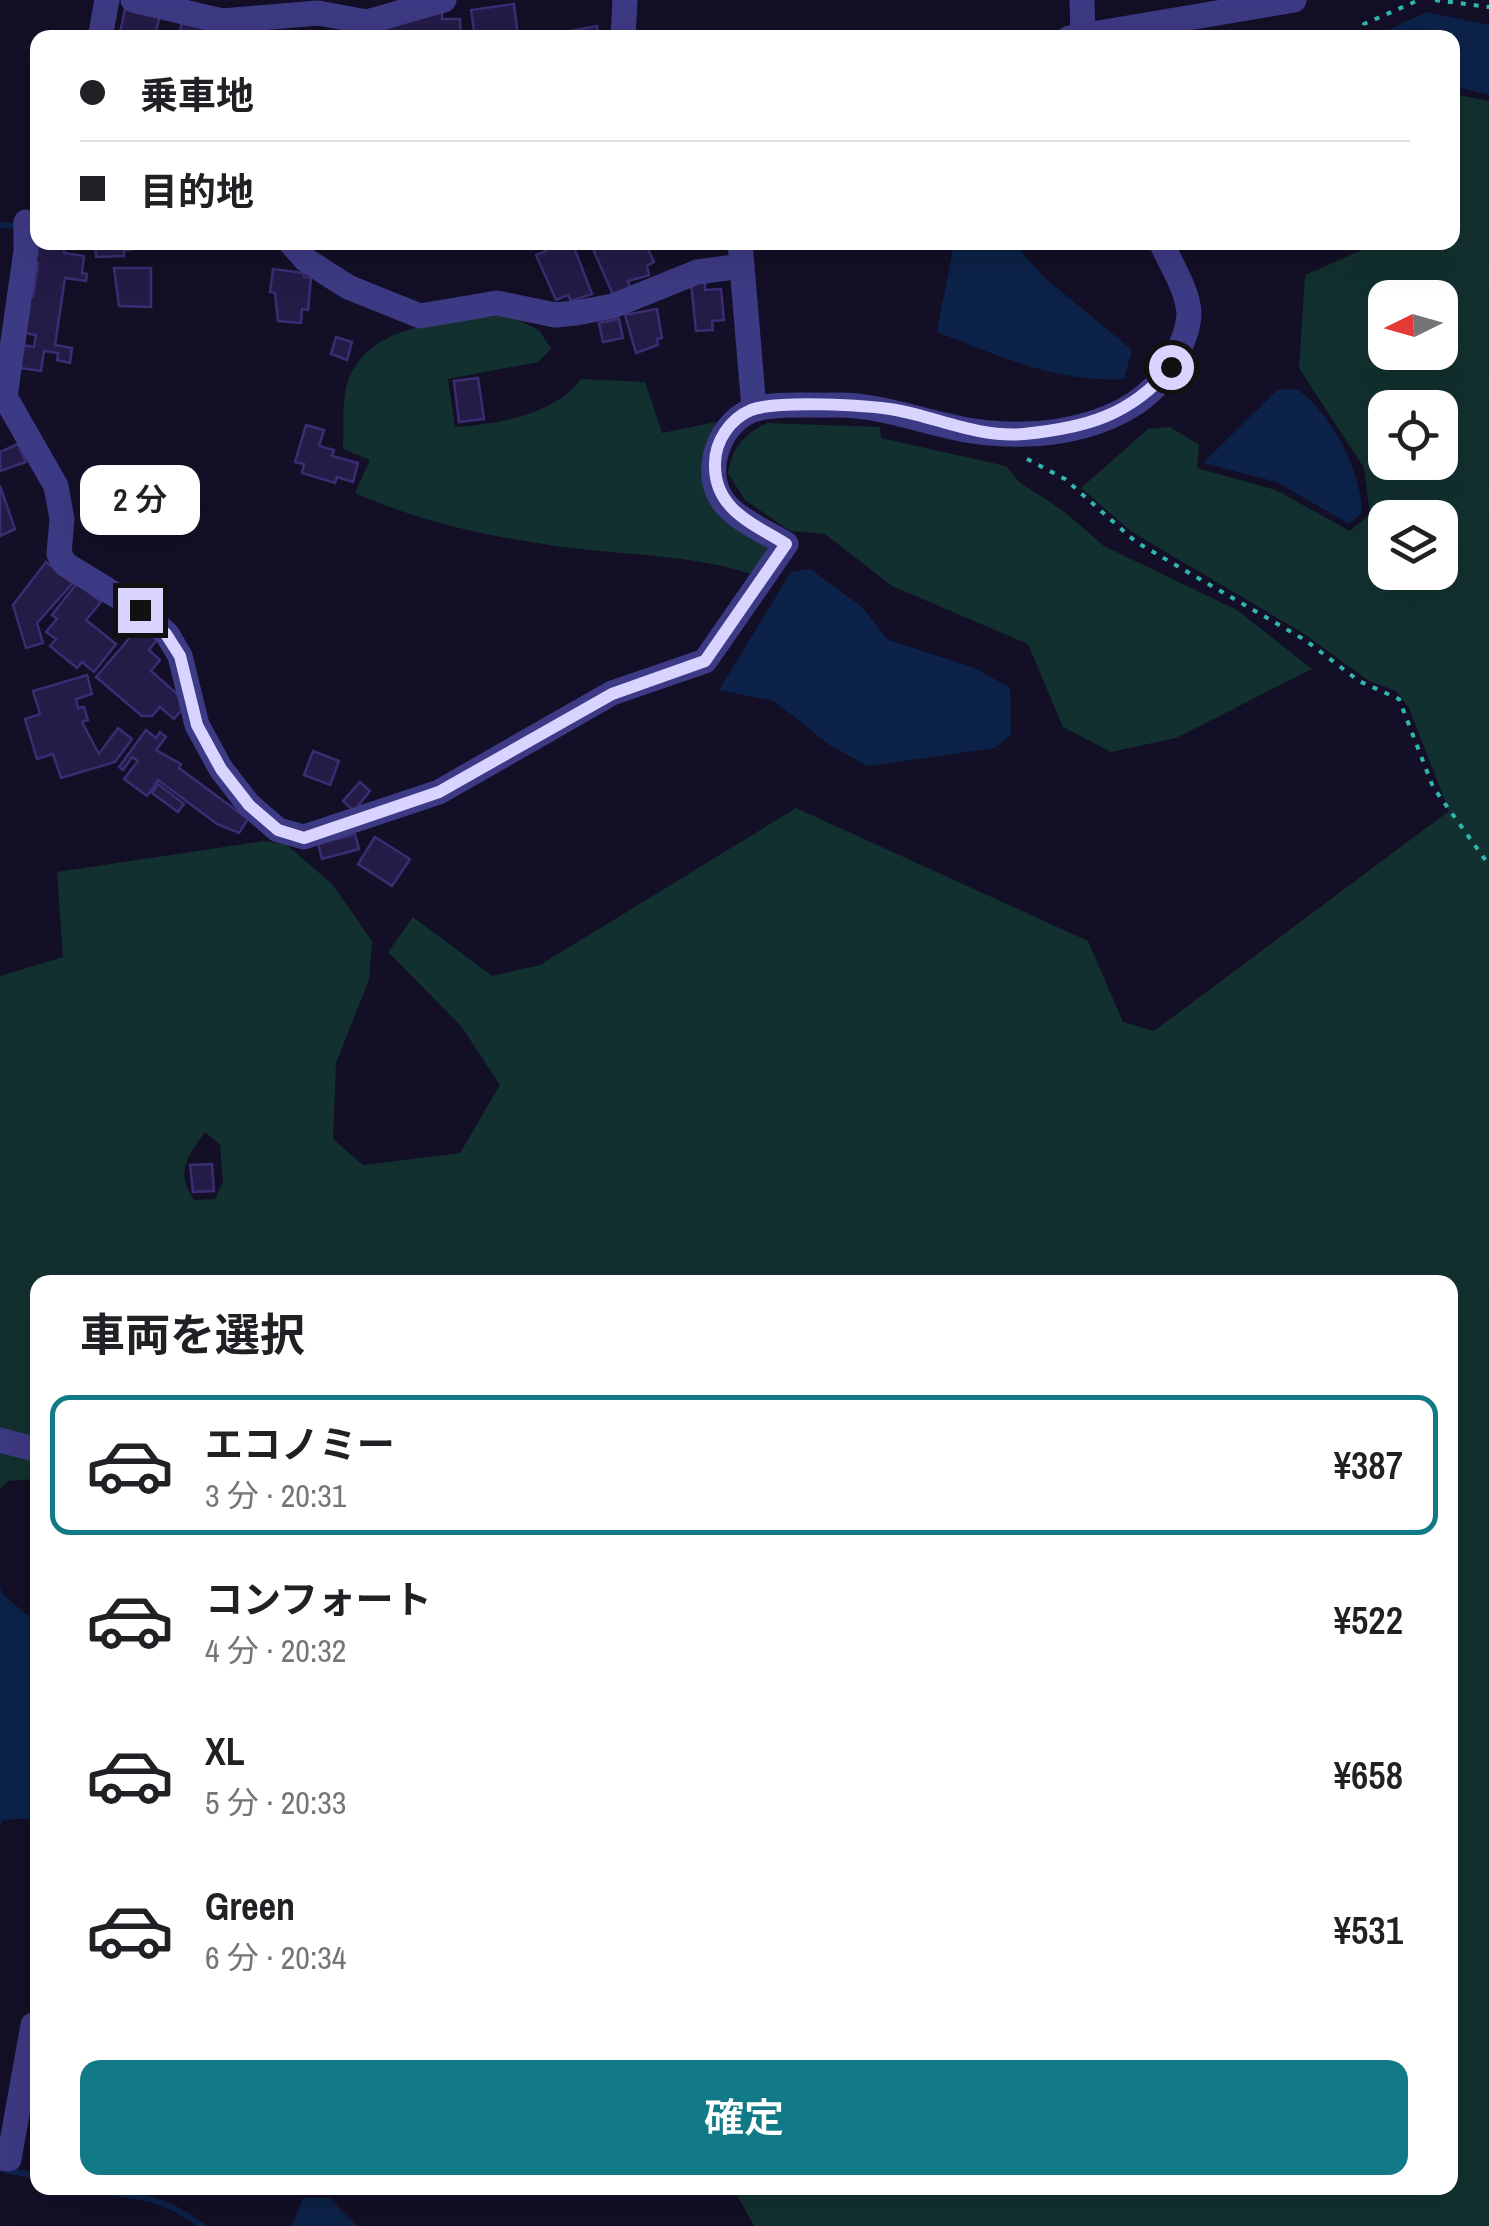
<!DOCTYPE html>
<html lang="ja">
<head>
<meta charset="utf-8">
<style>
	body { margin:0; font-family:"Archivo Narrow","Noto Sans JP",sans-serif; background:#f6f6f6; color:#202124; height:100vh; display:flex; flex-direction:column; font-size:38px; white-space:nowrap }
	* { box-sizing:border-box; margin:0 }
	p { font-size:32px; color:#757577 }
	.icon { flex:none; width:55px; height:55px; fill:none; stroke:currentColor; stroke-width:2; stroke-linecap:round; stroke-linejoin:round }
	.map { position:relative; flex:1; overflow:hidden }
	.sheet { position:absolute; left:30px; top:1275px; width:1428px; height:920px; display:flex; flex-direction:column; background:#fff; border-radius:20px; box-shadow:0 10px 40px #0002 }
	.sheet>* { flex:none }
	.banner { position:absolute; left:30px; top:30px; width:1430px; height:220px; border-radius:20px; box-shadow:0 10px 40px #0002; display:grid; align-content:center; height:220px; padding:0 50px; background:#fff }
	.needle { width:65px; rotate:265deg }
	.buttons { position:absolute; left:1368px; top:280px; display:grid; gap:20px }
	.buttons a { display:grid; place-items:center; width:90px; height:90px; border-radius:20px; background:#fff; box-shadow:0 10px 40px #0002; font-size:50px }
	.end { position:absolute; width:45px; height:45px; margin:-22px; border:12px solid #d9d4ff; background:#111; box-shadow:0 0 0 5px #111 }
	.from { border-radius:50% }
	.bubble { position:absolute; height:70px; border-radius:20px; background:#fff; box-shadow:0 10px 40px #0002; font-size:32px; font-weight:600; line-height:70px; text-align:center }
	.banner b { display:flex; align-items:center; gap:35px; height:95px; font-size:38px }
	.banner b+b { border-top:2px solid #e0e0e0 }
	.banner i { width:25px; height:25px; background:#202124 }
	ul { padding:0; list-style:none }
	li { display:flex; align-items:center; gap:30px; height:140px; margin:0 20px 15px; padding:0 30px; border:5px solid transparent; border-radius:20px }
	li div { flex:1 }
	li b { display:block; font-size:38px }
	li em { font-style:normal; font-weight:600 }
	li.on { border-color:#127987 }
	li>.icon { width:90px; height:90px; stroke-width:1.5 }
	h2 { padding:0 50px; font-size:45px; line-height:120px }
	.cta { display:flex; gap:20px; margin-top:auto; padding:20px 50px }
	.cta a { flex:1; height:115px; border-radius:20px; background:#127987; color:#fff; font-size:40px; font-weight:600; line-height:115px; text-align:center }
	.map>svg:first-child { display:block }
	.green { fill:#12302f; fill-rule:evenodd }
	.water { fill:#0c2248 }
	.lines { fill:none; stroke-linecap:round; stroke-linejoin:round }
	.stream { stroke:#0c2248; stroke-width:6 }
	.building { fill:#241b47; stroke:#3b2d73; stroke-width:2.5 }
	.path { stroke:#2fb8b0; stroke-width:4; stroke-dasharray:5 8; stroke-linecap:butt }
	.minor { stroke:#3d3a85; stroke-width:25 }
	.route { stroke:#d9d4ff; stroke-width:12 }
</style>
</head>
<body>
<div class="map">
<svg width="1489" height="2226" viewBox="0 0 1489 2226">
	<rect width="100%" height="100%" fill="#130f26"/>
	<!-- green -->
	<g class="green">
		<path d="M1453,94L1489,101V2226H754L733,2188H1450V1282H38L37,1479L8,1481L0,1489V976L63,957L57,872L264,841L287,845L332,884L372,941L369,980L336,1063L333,1139L363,1165L460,1153L500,1085L461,1026L388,952L413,917L492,976L540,965L796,808L1088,941L1123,1022L1154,1031L1449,811L1409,708L1396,691L1369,681L1306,635L1132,532L1081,488L1148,429L1170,427L1199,445L1197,468L1276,490L1350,531L1370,514L1364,468L1299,368L1305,275L1364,249L1366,243L1452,242ZM1385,298H1440V352H1385ZM1385,408H1440V462H1385ZM1385,518H1440V572H1385ZM205,1132L220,1145L223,1182L215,1199L194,1200C175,1172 187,1157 205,1132Z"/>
		<path d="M507,315L539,330L551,349L538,362L448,379L455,427C498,424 554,415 581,379L645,382L662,433L716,422L703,482L772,548L755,575C684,553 627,556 556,546C485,536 421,522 355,493L370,460L343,449C344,432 342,412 345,394C357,321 449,322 507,315Z"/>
		<path d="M767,423L880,427L881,438L1006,466L1019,482L1062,510L1104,546L1237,610L1312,669L1176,738L1111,752L1063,727L1028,644L892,586L825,534L790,531L745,500L728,473C732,448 744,434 767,423Z"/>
	</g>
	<!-- water -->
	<g class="water">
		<polygon points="1426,12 1489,25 1489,95 1453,86 1452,38 1374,37"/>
		<path d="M954,243H1013L1044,277L1132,350L1124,379C1056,383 999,356 937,332Z"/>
		<path d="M1297,389C1331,413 1362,471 1362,513L1349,524L1277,482L1203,463L1277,390Z"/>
		<polygon points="810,569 862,607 888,640 975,668 1010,688 1011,735 995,748 868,766 831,746 774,701 719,690 791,572"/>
		<polygon points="0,1585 2,1594 38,1624 37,1818 3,1820 0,1825"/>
		<polygon points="303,2198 329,2198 357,2226 292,2226"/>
	</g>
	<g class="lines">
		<!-- stream -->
		<g class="stream">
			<polyline points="0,225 15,226"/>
			<polyline points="4,2170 38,2176"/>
			<path d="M88,2188C140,2199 156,2192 202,2226"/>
		</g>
	</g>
	<!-- building -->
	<g class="building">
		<polygon points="126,4 162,9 154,38 119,38"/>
		<polygon points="514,4 518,36 475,38 471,10"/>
		<polygon points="442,12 442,19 460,19 461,38 359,38 375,34 375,27"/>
		<polygon points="182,20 212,27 210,38 179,38"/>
		<polygon points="257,25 258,36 271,38 223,38 222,30"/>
		<polygon points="597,26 599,38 549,38 549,35"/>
		<polygon points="38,242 65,242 64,253 84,256 82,273 87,274 86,281 65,278 55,345 72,348 70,363 57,360 58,353 44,351 41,371 14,367 18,344 34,347 36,335 19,332 25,295 33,296 38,263 30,262"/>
		<polygon points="95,242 130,242 131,250 124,250 124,256 96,257"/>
		<polygon points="542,242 572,242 592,294 571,301 568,295 556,300 536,255 546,251"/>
		<polygon points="603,242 653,242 647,247 654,262 647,266 649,275 628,281 631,290 613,295 593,249"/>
		<polygon points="114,268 151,268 151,307 119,306"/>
		<polygon points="273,269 304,273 304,277 311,278 308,310 302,309 301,323 278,321 275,293 270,292"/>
		<polygon points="705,282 705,290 721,289 724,320 712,321 713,330 696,331 691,284"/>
		<polygon points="657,309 662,338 657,339 658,345 636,353 625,315"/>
		<polygon points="619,319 623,338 603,342 599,323"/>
		<polygon points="336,337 352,342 347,360 331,354"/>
		<polygon points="478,378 484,419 459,422 454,381"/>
		<polygon points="306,425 324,430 319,446 334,450 332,456 358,463 353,482 337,477 335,483 302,473 304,464 295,462"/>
		<polygon points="18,444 26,462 0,471 0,452"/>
		<polygon points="0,486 15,529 0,536"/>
		<polygon points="46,562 73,583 37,623 43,643 26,648 13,605"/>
		<polygon points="77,583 101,602 86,620 116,644 94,672 82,662 77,668 50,646 56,639 46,632 57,619 52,615"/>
		<polygon points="140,626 157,640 149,650 160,660 151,671 183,699 185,706 174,719 160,707 152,716 142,716 96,677"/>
		<polygon points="87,675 92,694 76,699 78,708 84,707 88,720 82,722 99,754 118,728 132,739 115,762 61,778 53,754 37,759 25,719 40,714 33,691"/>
		<polygon points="146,730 156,738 160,732 166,737 156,750 181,764 179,768 248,819 239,833 217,824 158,780 147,796 124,779 138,761 132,757 123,770 119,767"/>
		<polygon points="313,751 339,761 330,785 304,775"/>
		<polygon points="360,782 370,791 354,811 343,801"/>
		<polygon points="158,784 184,804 178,812 152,793"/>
		<polygon points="355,834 359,849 322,859 318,844"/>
		<polygon points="375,837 410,859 392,886 358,864"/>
		<polygon points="212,1164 214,1191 193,1192 190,1165"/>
	</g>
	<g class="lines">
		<!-- path -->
		<g class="path">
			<polyline points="1435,0 1489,7"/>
			<polyline points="1361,38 1364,24 1419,0"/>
			<polyline points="1027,459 1065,479 1136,542 1305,640 1359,681 1399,699 1433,787 1489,865"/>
		</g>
		<!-- minor -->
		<g class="minor">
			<polyline points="133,0 222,21 318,13 367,22 444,0"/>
			<polyline points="1082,0 1083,38"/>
			<polyline points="100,38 107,0"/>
			<polyline points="623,38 625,0"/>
			<polyline points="1069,38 1294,0"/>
			<path d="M26,222V251L5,397L56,486L62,519L59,554L65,564L140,610L167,634L180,656L197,725L221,769L249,805L278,830L304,837L439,792L612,693L705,661L786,544C768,533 742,522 728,507C700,479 716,426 750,411C772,402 810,406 834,405C889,404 937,429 990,433C1057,439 1145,423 1176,356C1182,343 1189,328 1189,313C1188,290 1170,263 1161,242"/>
			<polyline points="290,242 306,260 348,287 420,316 497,303 555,315 576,313 613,306 697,272 742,266 740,242"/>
			<polyline points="742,266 754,409"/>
			<polyline points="0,1440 38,1450"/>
			<polyline points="0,2158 9,2159 33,2025 38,2026"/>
		</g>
	</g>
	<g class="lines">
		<!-- route -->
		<path class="route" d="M140,610L166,634L180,656L197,725L221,769L249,805L278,830L304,838L439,792L612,694L705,661L786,544C752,523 714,509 715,464C715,441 730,419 751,410C778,400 867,405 896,410C939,418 979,438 1024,434C1084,428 1131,416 1171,367"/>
	</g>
</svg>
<div class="buttons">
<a><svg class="needle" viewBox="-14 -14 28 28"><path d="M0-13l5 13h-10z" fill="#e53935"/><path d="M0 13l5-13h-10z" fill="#757577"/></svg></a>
<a><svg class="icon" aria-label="locate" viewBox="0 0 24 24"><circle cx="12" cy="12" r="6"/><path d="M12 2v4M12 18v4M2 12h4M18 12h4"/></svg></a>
<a><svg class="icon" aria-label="layers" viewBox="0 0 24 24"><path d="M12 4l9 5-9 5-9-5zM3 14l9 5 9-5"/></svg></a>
</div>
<i class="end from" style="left:1171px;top:367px"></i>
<i class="end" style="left:140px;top:610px"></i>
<div class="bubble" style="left:80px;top:465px;width:120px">2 分</div>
<div class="banner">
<b><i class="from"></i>乗車地</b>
<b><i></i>目的地</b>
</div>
<section class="sheet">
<h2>車両を選択</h2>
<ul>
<li class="on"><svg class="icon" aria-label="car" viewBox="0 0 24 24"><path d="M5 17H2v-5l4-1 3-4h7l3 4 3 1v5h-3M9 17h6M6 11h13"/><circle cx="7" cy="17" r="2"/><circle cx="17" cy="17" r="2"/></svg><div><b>エコノミー</b><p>3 分 · 20:31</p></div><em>¥387</em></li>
<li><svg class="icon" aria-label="car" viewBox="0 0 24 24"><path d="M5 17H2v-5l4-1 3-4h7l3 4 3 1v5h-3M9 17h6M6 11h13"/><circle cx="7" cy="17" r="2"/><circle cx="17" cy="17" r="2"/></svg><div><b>コンフォート</b><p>4 分 · 20:32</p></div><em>¥522</em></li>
<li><svg class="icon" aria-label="car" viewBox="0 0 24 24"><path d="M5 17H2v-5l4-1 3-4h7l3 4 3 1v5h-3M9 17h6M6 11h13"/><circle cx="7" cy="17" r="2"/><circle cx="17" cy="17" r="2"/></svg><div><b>XL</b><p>5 分 · 20:33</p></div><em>¥658</em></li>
<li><svg class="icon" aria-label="car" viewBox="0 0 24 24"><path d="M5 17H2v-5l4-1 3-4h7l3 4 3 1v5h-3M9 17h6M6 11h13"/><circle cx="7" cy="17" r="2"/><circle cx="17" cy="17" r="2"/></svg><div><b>Green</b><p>6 分 · 20:34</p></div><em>¥531</em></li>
</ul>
<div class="cta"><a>確定</a></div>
</section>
</div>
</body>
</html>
